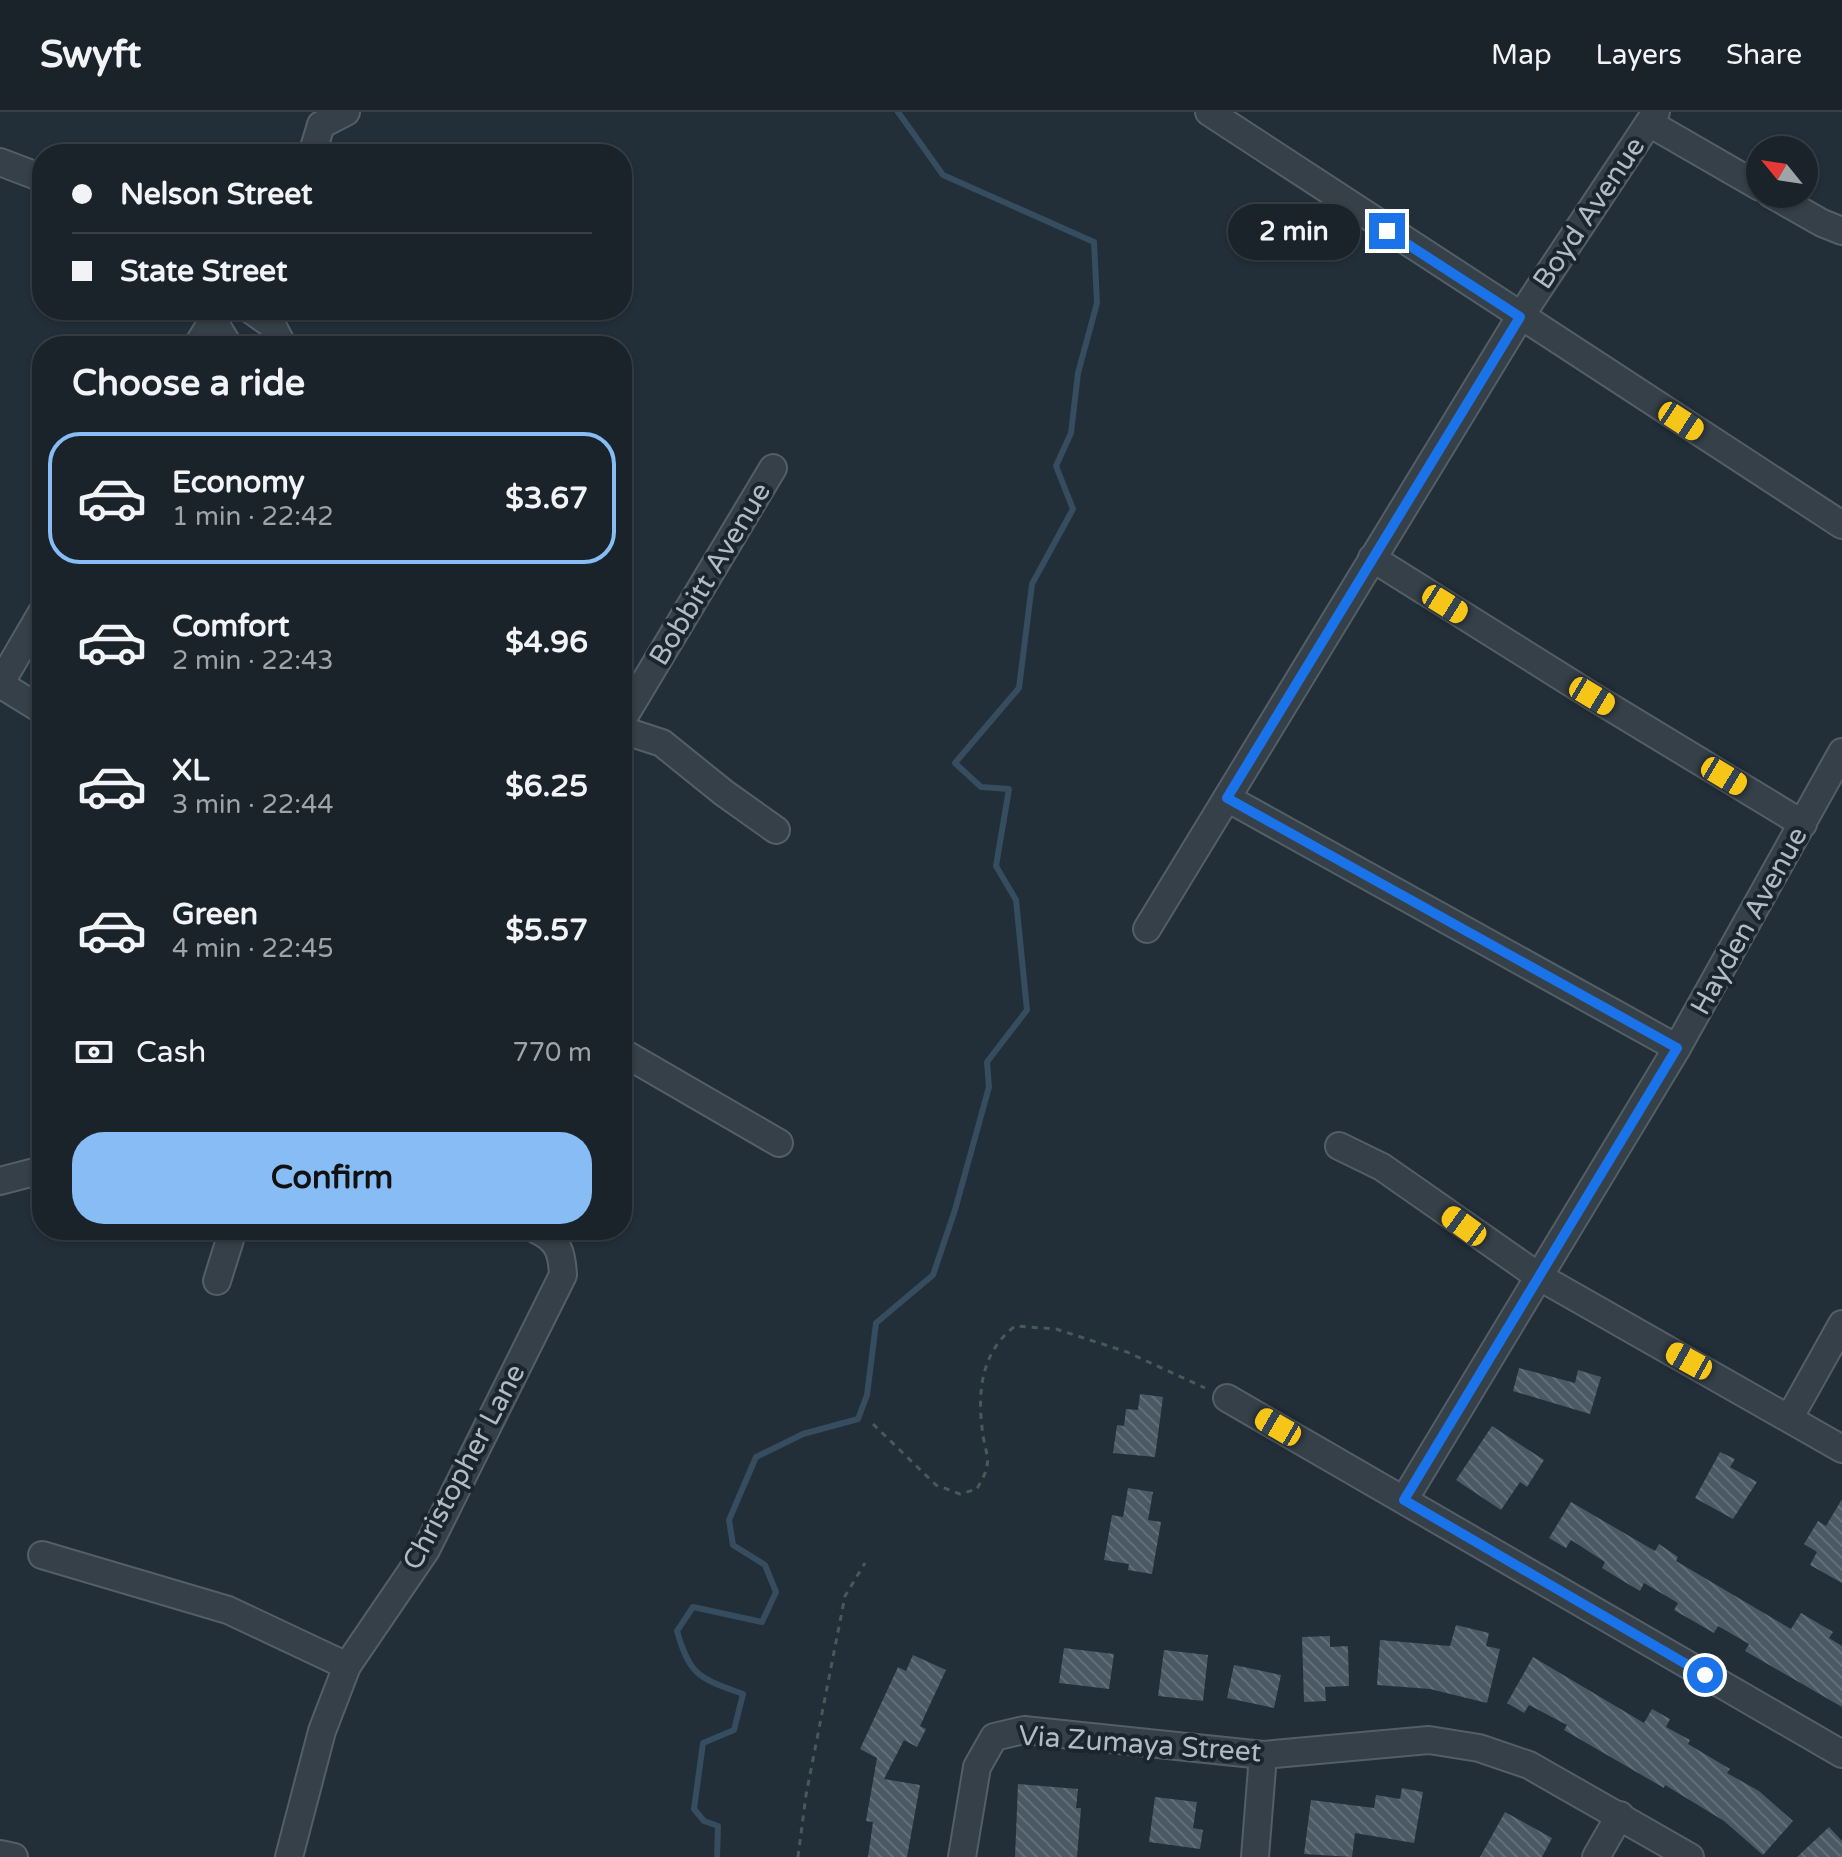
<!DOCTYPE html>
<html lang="en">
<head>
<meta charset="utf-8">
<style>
	body { margin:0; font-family:"Varela Round",sans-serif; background:#232a32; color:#f1f3f6; height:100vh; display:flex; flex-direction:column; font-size:30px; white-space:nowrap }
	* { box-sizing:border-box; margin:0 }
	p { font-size:26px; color:#9fa4a8 }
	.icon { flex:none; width:44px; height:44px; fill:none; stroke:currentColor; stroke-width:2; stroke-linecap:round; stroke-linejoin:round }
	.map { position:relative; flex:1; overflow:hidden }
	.sheet { position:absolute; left:32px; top:224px; width:600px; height:904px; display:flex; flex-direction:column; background:#1a222a; border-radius:32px; box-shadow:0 2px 6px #0004,0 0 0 2px #383f47 }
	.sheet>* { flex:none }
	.guide { position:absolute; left:32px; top:32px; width:600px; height:176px; border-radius:32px; box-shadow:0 2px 6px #0004,0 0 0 2px #383f47; display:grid; align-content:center; height:176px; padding:0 40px; background:#1a222a }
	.needle { width:52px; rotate:300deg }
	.controls { position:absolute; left:1746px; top:24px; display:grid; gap:16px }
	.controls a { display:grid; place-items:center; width:72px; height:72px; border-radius:50%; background:#1a222a; box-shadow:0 2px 6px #0004,0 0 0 2px #383f47; font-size:40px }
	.end { position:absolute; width:36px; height:36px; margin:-18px; border:10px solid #1a73e8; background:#fff; box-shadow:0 0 0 4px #fff }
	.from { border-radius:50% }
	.bubble { position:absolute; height:56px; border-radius:28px; background:#1a222a; box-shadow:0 2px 6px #0004,0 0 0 2px #383f47; font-size:26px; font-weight:700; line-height:56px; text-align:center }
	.car { position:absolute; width:24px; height:48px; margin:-24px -12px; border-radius:10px; box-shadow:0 0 6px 2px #0007; background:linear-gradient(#f5c518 24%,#345 0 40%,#f5c518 0 76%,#345 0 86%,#f5c518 0) }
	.guide b { display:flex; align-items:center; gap:28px; height:76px; font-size:30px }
	.guide b+b { border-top:2px solid #383f47 }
	.guide i { width:20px; height:20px; background:#f1f3f6 }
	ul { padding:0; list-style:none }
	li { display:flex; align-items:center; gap:24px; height:132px; margin:0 16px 12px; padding:0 24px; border:4px solid transparent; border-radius:32px }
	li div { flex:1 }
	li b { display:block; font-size:30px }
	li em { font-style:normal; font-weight:700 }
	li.current { border-color:#87bdf4 }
	li>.icon { width:72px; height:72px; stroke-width:1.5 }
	h2 { padding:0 40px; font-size:36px; line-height:96px }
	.pay { display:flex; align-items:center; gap:20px; height:88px; padding:0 40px; font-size:30px }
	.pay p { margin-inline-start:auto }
	.primary-button { display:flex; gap:16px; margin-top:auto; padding:16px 40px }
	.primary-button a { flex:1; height:92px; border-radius:32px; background:#87bdf4; color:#111; font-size:32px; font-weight:700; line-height:92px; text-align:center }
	header { display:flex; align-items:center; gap:48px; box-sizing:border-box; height:112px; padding:0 40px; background:#1a222a; border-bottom:2px solid #383f47 }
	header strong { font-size:38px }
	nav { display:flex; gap:44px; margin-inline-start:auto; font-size:28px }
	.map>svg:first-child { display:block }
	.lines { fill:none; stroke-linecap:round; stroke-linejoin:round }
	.stream { stroke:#364c5f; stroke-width:6 }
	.building { fill:url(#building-back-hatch) }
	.minor-casing { stroke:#535e67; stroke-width:30 }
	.path { stroke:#465a5a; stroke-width:3; stroke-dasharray:6 6; stroke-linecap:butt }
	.minor { stroke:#364049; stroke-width:26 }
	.route { stroke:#1a73e8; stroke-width:10 }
	.labels { text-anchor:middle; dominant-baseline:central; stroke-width:8; stroke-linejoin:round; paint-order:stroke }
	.street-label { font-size:28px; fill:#b0bbc5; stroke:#1b252e }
</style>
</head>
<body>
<header>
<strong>Swyft</strong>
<nav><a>Map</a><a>Layers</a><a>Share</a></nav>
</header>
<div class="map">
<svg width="1842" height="1745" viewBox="0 0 1842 1745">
	<defs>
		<pattern id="building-back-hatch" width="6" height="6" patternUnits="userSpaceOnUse" patternTransform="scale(2)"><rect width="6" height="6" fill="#4a5964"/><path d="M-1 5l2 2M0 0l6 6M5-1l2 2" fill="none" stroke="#626f79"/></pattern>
	</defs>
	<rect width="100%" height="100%" fill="#222e38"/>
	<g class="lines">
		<!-- stream -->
		<path class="stream" d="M717,1745L718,1714L704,1709L694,1697L703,1631L734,1618L743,1582C700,1566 690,1565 677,1519L693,1495L762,1510L776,1480L765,1453L733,1433L729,1408L756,1345L803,1322L858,1307L867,1283L876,1211L933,1163L955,1098L989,975L987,950L1027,898L1016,788L996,754L1009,677L981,675L955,651L1019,576L1032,472L1073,397L1056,354L1071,321L1078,261L1097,191L1094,130L943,63L898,0"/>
	</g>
	<!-- building -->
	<g class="building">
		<polygon points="1519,1256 1575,1271 1578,1258 1601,1265 1590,1302 1513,1279"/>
		<polygon points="1140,1282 1163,1285 1155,1345 1113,1341 1117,1313 1124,1314 1126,1297 1138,1298"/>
		<polygon points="1492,1314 1544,1348 1527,1375 1520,1370 1501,1398 1456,1368"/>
		<polygon points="1720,1340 1735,1347 1730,1355 1757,1370 1733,1407 1695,1386"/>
		<polygon points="1128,1376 1153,1380 1148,1408 1161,1410 1152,1462 1128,1458 1129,1452 1104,1448 1112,1403 1123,1405"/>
		<polygon points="1842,1387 1842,1471 1810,1453 1817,1440 1804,1432 1818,1409 1826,1414"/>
		<polygon points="1571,1390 1655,1439 1659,1432 1678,1445 1676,1449 1791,1517 1801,1501 1833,1520 1829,1526 1842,1534 1842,1595 1745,1539 1749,1532 1718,1514 1714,1521 1674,1498 1678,1491 1644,1471 1640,1479 1623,1469 1602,1456 1605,1450 1571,1428 1566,1436 1549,1426"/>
		<polygon points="1456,1513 1489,1521 1486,1534 1500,1537 1487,1591 1430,1577 1377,1573 1380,1528 1450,1534"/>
		<polygon points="1330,1524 1330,1535 1348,1534 1349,1574 1325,1575 1326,1589 1304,1590 1302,1525"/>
		<polygon points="1064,1536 1114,1542 1109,1577 1059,1571"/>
		<polygon points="1164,1538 1208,1543 1203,1589 1158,1584"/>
		<polygon points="913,1543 946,1558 920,1614 926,1617 917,1635 904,1628 884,1667 920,1673 907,1745 868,1745 873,1710 866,1709 877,1646 860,1637 898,1555 906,1559"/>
		<polygon points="1533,1545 1644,1611 1652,1597 1670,1607 1666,1615 1690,1628 1688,1632 1730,1657 1727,1661 1759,1679 1793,1709 1763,1743 1724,1709 1665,1673 1664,1676 1564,1618 1567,1613 1529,1593 1524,1601 1507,1591"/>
		<polygon points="1234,1553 1281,1563 1274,1596 1227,1586"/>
		<polygon points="1018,1672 1078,1677 1076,1696 1081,1696 1077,1745 1015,1745"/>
		<polygon points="1402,1676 1423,1680 1414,1731 1355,1721 1352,1745 1304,1742 1311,1688 1374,1696 1376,1683 1400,1687"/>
		<polygon points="1155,1685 1197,1690 1193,1716 1203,1718 1200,1737 1149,1730"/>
		<polygon points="1505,1700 1552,1726 1542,1745 1480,1745"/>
		<polygon points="1829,1715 1842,1729 1842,1745 1797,1745"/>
	</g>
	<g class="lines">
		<!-- minor casing -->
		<g class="minor-casing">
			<g id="minor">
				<polyline points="1209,0 1842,413"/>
				<polyline points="1649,11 1760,75"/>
				<polyline points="321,13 346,0"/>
				<polyline points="312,42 321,13"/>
				<polyline points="0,50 42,66"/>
				<polyline points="1771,82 1822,111 1842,119"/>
				<polyline points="251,198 272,213 283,234"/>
				<polyline points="213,208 229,234"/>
				<polyline points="197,234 219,198"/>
				<polyline points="1372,446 1592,584 1803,712"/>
				<polyline points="0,572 42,500"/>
				<polyline points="0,572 42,598"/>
				<polyline points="622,608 773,356"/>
				<polyline points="622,618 662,631 724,681 776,718"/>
				<polyline points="1227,686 1677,936"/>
				<polyline points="1147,817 1520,205 1656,0"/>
				<polyline points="622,940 779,1031"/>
				<polyline points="1339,1034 1382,1055 1538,1164 1842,1337"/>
				<polyline points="0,1069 42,1058"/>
				<polyline points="217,1169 233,1118"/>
				<polyline points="1227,1286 1842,1642"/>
				<polyline points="1790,1305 1842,1212"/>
				<polyline points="1404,1388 1677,936 1842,640"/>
				<polyline points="42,1443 228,1498 347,1554"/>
				<polyline points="0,1742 14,1745"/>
				<path d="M289,1745L322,1619L347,1554L426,1438L563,1163C562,1142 559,1128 537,1118"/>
				<polyline points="962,1745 977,1655 994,1625 1024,1618 1263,1643 1429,1628 1479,1636 1529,1653 1690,1745"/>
				<polyline points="1255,1745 1263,1643"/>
				<polyline points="1596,1745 1620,1703"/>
			</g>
		</g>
		<!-- path -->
		<g class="path">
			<path d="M873,1312L936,1373L960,1382L977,1377C980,1371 986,1362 987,1354C989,1345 984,1332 983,1323C977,1282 980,1241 1015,1214L1056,1217L1127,1240L1205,1276"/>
			<polyline points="798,1745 806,1683 845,1484 865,1451"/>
		</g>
		<!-- minor -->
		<use href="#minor" class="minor"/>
	</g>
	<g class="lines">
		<!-- route -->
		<polyline class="route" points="1387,119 1520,205 1227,686 1677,936 1404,1388 1705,1563"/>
	</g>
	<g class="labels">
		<!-- street labels -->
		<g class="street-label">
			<text transform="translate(1589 101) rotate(-56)">Boyd Avenue</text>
			<text transform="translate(710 462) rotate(-59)">Bobbitt Avenue</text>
			<text transform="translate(1749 809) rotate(-61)">Hayden Avenue</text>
			<text transform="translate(464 1355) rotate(-62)">Christopher Lane</text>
			<text transform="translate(1140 1632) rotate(4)">Via Zumaya Street</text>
		</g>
	</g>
</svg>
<div class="controls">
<a><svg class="needle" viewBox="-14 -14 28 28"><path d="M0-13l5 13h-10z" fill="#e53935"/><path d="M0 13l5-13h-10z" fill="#9fa4a8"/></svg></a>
</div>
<i class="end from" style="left:1705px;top:1563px"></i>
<i class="end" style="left:1387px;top:119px"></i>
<div class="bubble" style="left:1228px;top:92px;width:132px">2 min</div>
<i class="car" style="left:1681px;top:309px;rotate:123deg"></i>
<i class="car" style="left:1445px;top:492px;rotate:122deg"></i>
<i class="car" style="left:1592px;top:584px;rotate:121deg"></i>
<i class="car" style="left:1724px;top:664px;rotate:121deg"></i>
<i class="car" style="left:1464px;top:1114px;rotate:306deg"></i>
<i class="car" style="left:1689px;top:1249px;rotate:299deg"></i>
<i class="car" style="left:1278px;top:1315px;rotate:300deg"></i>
<div class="guide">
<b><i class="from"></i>Nelson Street</b>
<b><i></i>State Street</b>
</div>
<section class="sheet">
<h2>Choose a ride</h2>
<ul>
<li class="current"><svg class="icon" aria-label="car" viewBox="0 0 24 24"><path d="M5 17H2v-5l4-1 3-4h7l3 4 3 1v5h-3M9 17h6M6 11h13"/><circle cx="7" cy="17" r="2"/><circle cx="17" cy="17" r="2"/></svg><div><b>Economy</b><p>1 min · 22:42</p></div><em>$3.67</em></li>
<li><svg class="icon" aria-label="car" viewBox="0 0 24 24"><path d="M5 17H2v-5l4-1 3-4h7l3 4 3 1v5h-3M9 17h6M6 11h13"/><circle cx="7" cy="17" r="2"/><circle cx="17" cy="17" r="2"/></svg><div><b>Comfort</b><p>2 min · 22:43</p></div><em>$4.96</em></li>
<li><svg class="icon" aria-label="car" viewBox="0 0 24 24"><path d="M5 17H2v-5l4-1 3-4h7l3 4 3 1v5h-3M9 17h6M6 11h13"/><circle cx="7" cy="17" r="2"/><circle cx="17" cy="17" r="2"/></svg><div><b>XL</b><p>3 min · 22:44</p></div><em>$6.25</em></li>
<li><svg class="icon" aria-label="car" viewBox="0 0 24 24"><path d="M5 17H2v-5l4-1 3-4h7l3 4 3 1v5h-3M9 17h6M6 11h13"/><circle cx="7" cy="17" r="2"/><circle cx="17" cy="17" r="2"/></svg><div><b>Green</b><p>4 min · 22:45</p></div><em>$5.57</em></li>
</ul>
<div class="pay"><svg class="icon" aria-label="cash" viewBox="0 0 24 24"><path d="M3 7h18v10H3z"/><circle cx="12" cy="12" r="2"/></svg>Cash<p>770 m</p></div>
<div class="primary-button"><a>Confirm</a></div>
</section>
</div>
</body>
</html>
